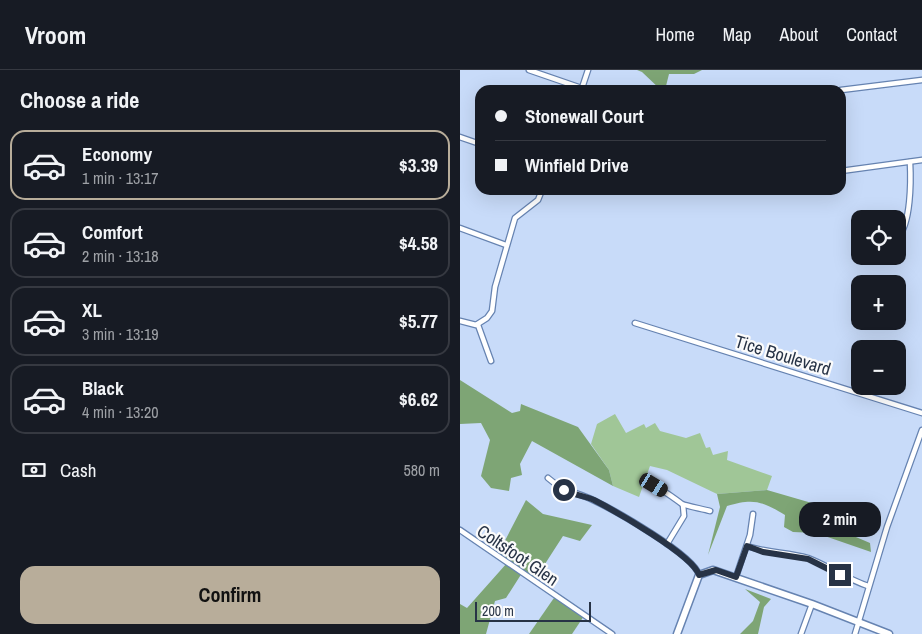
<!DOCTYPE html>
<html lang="en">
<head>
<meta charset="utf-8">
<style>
	body { margin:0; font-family:"Archivo Narrow",sans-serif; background:#20242c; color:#f1f3f6; height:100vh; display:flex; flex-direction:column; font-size:19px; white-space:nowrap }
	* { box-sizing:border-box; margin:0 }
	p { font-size:16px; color:#9ea1a6 }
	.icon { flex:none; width:28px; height:28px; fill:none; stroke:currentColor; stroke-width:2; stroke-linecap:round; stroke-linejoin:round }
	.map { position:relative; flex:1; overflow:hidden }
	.side { display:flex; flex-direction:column; background:#171b24; width:460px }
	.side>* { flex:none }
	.hud { position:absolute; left:15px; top:15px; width:371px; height:110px; border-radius:15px; box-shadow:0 5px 20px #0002; display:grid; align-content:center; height:110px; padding:0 20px; background:#171b24 }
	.tools { position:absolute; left:391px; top:140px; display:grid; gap:10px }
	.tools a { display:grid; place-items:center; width:55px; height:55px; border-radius:10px; background:#171b24; box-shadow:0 5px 20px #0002; font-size:25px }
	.scale { position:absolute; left:15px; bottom:12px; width:116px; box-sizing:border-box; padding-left:5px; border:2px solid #273346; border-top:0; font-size:14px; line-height:18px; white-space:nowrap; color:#273346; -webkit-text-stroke:4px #fbfbfb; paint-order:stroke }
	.end { position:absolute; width:22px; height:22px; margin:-11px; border:6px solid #273346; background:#fff; box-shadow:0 0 0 2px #fff }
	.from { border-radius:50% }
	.bubble { position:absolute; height:35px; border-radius:15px; background:#171b24; box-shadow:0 5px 20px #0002; font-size:16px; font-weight:700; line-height:35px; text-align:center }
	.car { position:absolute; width:15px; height:30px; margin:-15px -8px; border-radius:6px; box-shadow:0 0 4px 1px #0007; background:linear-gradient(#222 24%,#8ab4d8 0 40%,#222 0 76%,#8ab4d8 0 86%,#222 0) }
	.hud b { display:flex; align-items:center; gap:18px; height:48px; font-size:19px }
	.hud b+b { border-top:1px solid #363941 }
	.hud i { width:12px; height:12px; background:#f1f3f6 }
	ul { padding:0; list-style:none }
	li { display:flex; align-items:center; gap:15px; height:70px; margin:0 10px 8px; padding:0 10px; border:2px solid #363941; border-radius:15px }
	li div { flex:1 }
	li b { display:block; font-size:19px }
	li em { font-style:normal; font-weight:700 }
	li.active { border-color:#b8ad9a }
	li>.icon { width:45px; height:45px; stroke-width:1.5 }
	h2 { padding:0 20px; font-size:22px; line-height:60px }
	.pay { display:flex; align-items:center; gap:12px; height:55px; padding:0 20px; font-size:19px }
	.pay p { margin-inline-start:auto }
	.action { display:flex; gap:10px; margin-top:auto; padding:10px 20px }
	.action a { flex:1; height:58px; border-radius:15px; background:#b8ad9a; color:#111; font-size:20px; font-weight:700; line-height:58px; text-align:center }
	header { display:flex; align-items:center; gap:30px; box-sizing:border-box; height:70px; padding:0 25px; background:#171b24; border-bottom:1px solid #363941 }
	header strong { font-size:24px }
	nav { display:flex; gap:28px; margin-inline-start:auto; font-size:18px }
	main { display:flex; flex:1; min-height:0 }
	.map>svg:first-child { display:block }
	.green { fill:#a0c697 }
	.forest { fill:#7ea575 }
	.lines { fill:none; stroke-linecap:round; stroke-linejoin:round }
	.street-casing { stroke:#6683b1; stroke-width:7 }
	.secondary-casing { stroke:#6683b1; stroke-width:9 }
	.street { stroke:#fff; stroke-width:4.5 }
	.secondary { stroke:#fff; stroke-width:6 }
	.route { stroke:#273346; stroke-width:6 }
	.labels { text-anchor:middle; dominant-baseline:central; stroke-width:4.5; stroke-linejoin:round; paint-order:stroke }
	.street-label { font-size:18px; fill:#273346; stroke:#fbfbfb }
</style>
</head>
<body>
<header>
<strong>Vroom</strong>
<nav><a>Home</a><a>Map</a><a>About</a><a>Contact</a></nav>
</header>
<main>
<section class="side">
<h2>Choose a ride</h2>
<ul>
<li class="active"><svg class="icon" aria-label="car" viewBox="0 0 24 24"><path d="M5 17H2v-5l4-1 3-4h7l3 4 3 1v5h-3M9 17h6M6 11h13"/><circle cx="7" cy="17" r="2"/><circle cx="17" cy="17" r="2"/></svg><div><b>Economy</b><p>1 min · 13:17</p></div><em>$3.39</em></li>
<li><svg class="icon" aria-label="car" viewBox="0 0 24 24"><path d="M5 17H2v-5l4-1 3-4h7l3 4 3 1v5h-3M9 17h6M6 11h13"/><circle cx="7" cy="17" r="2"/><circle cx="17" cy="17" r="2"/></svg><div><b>Comfort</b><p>2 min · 13:18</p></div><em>$4.58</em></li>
<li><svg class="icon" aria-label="car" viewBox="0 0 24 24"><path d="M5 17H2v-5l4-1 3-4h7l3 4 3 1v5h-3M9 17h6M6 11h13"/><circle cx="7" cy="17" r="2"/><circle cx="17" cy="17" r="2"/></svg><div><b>XL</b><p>3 min · 13:19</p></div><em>$5.77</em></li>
<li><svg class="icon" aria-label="car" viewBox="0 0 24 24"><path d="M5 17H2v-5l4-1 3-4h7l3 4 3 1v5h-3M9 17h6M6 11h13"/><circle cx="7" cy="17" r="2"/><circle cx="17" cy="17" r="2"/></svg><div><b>Black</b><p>4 min · 13:20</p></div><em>$6.62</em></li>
</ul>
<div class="pay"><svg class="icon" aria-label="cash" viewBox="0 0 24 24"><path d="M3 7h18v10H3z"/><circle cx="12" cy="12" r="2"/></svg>Cash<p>580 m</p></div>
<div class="action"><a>Confirm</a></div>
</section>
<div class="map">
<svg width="462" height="564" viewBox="0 0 462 564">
	<rect width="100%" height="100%" fill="#c8dbf9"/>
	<!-- green -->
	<polygon class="green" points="155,344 166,363 184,354 186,358 195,353 200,361 226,368 240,363 246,378 250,377 253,385 268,381 267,390 312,406 307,420 257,424 207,400 190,396 179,427 153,416 149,400 131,374 137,354"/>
	<!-- forest -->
	<g class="forest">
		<polygon points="177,0 242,0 234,4 209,4 205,20 201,20 182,2"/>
		<polygon points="0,310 52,343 60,341 61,334 118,357 149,400 153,416 72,371 60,394 62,405 51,408 49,421 31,418 21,406 30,370 21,353 0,354"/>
		<path d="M307,420L369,438L363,453L410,473L411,482L356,463L333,462L324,457L325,445C302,431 293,428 267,436L248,485L260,437L257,424Z"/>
		<polygon points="66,430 83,444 132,455 120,471 103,466 74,511 62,503 46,528 35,531 26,564 0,564 0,534 7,538 47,493 37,486"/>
		<polygon points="285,519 311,529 304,537 298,564 280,564 293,551 300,532"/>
		<polygon points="96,525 124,546 112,564 69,564"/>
	</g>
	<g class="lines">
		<!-- street casing -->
		<g class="street-casing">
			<g id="street">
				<polyline points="69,0 127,20"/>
				<polyline points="122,18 128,0"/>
				<polyline points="381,20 462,10"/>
				<polyline points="0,67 20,74"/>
				<polyline points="381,101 462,90"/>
				<polyline points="173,120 174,121"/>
				<polyline points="0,158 46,175"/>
				<path d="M438,167C451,154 451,111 450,92"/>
				<polyline points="0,251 16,255 27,248 32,241 35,217 55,148 78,130 82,120"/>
				<polyline points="175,253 462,343"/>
				<polyline points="18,255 31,291"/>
				<path d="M88,408C102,421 116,422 133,430C154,440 234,485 239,505"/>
				<path d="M183,413C198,416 210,425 222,434C226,436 243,439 250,441"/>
				<polyline points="0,460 152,564"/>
				<polyline points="207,474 224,446 223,435"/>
				<path d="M287,476C307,483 328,482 348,488C369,496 387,509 408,516"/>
				<polyline points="276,507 290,465 293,444"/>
				<polyline points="341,564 352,534"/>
				<polyline points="395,564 427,457 462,360"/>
			</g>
		</g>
		<!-- secondary casing -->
		<g class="secondary-casing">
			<polyline id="secondary" points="217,564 239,505 253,500 352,534 429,564"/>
		</g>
		<!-- street -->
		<use href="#street" class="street"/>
		<!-- secondary -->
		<use href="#secondary" class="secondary"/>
	</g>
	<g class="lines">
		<!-- route -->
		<path class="route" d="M104,420C114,425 124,426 134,430C155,441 233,485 239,505L256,500L276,507L287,476L303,482L348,489L380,505"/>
	</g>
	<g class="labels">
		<!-- street labels -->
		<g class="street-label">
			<text transform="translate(323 285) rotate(17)">Tice Boulevard</text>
			<text transform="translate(58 485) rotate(34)">Coltsfoot Glen</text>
		</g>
	</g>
</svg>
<div class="tools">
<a><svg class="icon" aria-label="locate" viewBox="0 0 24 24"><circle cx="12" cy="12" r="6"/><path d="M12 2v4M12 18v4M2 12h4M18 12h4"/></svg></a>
<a>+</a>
<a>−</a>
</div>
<div class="scale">200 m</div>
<i class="end from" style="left:104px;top:420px"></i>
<i class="end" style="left:380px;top:505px"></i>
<div class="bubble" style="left:339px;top:432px;width:82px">2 min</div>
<i class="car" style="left:194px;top:415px;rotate:121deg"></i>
<div class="hud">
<b><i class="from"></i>Stonewall Court</b>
<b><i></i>Winfield Drive</b>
</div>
</div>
</main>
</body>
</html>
